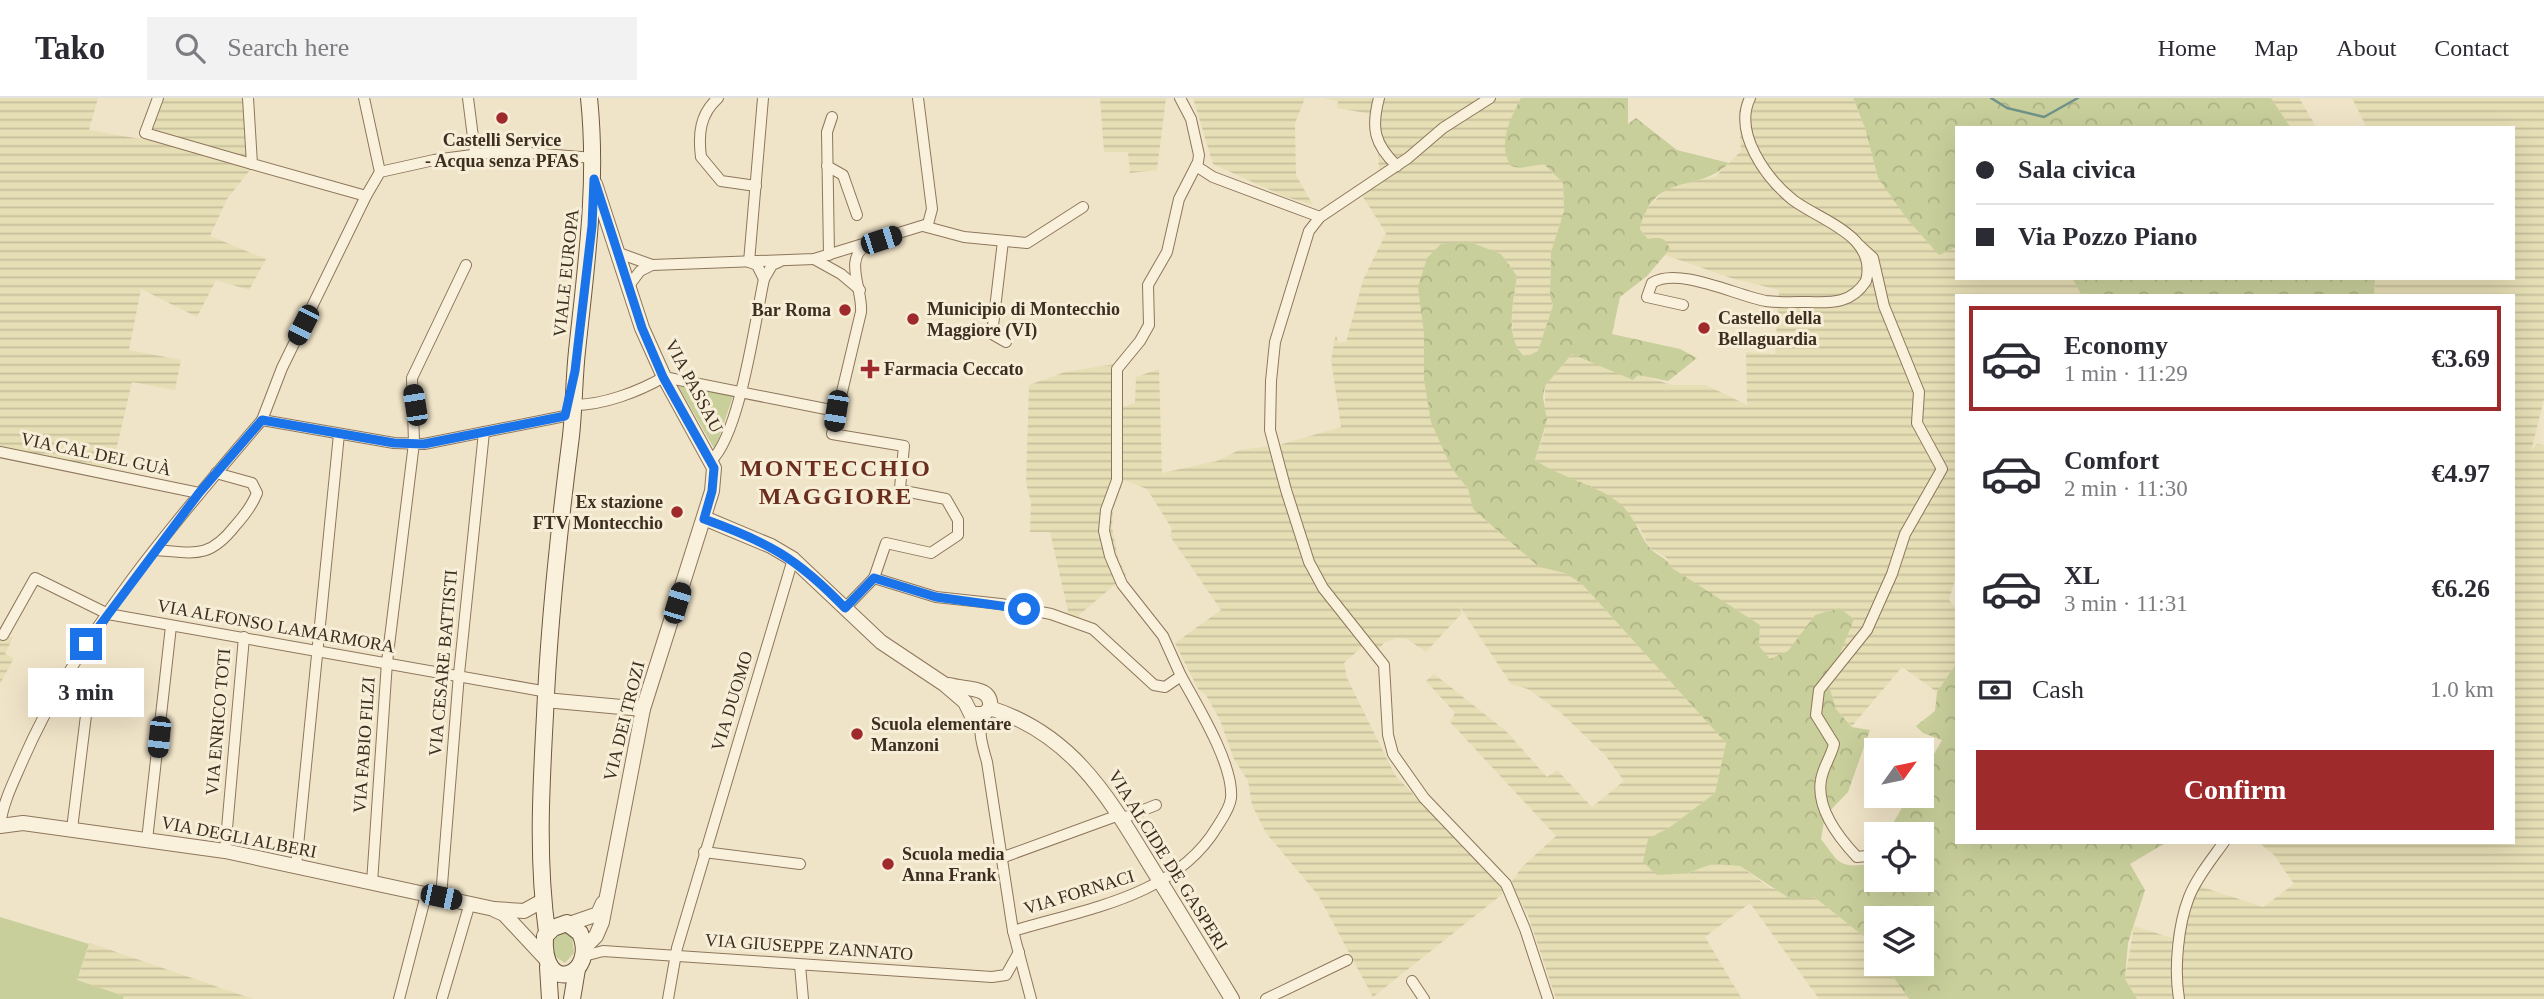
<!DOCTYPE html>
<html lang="en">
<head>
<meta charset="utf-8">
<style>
	body { margin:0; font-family:"Times New Roman",serif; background:#f2f2f3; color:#2b2b33; height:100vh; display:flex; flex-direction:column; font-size:26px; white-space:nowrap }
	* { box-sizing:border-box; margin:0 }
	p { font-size:23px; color:#7c7c81 }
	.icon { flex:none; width:38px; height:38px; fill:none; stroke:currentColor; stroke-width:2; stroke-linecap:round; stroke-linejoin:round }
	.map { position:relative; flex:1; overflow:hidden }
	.details { position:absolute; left:1955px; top:196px; width:560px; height:550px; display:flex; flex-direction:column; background:#fff; border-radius:0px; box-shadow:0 7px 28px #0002 }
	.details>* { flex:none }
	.hud { position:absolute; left:1955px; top:28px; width:560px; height:154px; border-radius:0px; box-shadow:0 7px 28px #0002; display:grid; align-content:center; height:154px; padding:0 21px; background:#fff }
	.needle { width:46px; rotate:57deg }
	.tools { position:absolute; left:1864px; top:640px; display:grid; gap:14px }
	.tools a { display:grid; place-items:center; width:70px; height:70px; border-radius:0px; background:#fff; box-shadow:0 7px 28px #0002; font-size:35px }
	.end { position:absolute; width:32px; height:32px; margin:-16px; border:9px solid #1a73e8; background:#fff; box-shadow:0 0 0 4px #fff }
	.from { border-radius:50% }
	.bubble { position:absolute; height:49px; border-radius:0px; background:#fff; box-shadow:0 7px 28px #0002; font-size:23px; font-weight:700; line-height:49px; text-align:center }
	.car { position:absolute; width:21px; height:42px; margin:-21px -10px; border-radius:9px; box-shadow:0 0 5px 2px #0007; background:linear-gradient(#222 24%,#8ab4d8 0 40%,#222 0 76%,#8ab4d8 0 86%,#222 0) }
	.hud b { display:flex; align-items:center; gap:24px; height:66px; font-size:26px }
	.hud b+b { border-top:2px solid #e1e1e2 }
	.hud i { width:18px; height:18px; background:#2b2b33 }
	ul { padding:12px 0 0; list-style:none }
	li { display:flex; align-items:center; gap:21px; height:105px; margin:0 14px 10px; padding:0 7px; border:4px solid transparent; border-radius:0px }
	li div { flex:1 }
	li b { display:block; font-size:26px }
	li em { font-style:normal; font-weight:700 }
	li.on { border-color:#9e2a2b }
	li>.icon { width:63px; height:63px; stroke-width:1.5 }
	.pay { display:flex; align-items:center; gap:18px; height:77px; padding:0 21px; font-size:26px }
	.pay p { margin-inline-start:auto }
	.primary-button { display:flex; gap:14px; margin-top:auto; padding:14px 21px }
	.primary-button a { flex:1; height:80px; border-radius:0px; background:#9e2a2b; color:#fff; font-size:28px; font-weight:700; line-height:80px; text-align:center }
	header { display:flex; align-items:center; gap:42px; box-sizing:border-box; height:98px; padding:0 35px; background:#fff; border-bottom:2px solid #e1e1e2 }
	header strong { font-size:33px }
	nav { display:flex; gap:38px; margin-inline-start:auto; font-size:24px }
	.search { width:490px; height:63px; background:#f2f2f3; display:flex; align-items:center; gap:18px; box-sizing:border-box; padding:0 24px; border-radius:0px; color:#7c7c81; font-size:26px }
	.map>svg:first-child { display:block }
	.farmland { fill:url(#farmland-rules) }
	.green { fill:#c9cf9b }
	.forest { fill:url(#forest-crowns) }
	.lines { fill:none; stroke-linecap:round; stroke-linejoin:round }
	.stream { stroke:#6f938a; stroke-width:2.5 }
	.minor-casing { stroke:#8d765c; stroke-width:12 }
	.tertiary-casing { stroke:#8d765c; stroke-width:16 }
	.secondary-casing { stroke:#6f573f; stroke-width:18 }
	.minor { stroke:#faf1dc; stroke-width:10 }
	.tertiary { stroke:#faf1dc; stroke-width:14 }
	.secondary { stroke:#faf1dc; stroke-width:16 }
	.route { stroke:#1a73e8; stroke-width:9 }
	.poi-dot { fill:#9e2a2b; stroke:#f7eed8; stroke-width:2.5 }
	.labels { text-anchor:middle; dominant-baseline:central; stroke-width:6; stroke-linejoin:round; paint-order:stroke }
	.poi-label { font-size:18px; font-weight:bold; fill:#3d2e20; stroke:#f7eed8; text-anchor:start }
	.street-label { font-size:18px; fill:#3d2e20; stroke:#f7eed8 }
	.district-label { font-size:24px; font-weight:bold; letter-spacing:2px; fill:#6b2e1e; stroke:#f7eed8 }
</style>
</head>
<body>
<header>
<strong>Tako</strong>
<div class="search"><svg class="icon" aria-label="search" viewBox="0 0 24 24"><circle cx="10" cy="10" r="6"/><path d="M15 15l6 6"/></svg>Search here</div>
<nav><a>Home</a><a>Map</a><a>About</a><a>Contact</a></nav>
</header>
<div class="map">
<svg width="2544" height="901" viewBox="0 0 2544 901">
	<defs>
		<pattern id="farmland-rules" width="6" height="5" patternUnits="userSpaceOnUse" patternTransform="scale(1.75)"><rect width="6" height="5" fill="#e6deb5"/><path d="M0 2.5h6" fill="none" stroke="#c6bf9b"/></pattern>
		<pattern id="forest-crowns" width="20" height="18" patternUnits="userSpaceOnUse" patternTransform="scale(1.75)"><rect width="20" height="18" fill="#c9cf9b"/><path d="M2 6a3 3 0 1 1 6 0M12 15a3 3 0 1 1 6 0" fill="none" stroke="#aeb285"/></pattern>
	</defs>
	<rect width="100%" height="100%" fill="#f0e4c8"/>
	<!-- farmland -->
	<g class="farmland">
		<polygon points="0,0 98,0 89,32 152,43 149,38 161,0 244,0 250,72 227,101 210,138 266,161 249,192 216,182 197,219 141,191 129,252 181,262 175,292 132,284 111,374 0,353"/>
		<polygon points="1100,0 1166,0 1157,72 1130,75 1128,54 1104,54"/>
		<polygon points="1193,0 1305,0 1295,25 1296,77 1313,107 1283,98 1213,66"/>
		<polygon points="1322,0 1521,0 1513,16 1520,70 1544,66 1563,85 1564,113 1551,154 1550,198 1553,207 1538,254 1526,259 1513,245 1512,216 1517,178 1501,156 1468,143 1424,236 1424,282 1452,371 1468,391 1473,411 1539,469 1565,475 1582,486 1726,645 1715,695 1670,729 1649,741 1688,775 1712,766 1740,768 1770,790 1814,799 1871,844 1876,852 1876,866 1884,866 1909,901 1819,901 1750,805 1705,839 1742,901 1556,901 1528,817 1510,786 1522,769 1556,738 1450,624 1455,615 1426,583 1434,576 1506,633 1547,679 1557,672 1592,709 1624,683 1605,657 1561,615 1528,591 1511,586 1458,506 1462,515 1426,554 1407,541 1397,540 1384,545 1374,557 1364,547 1344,565 1347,580 1395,677 1505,794 1373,899 1318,797 1266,735 1252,707 1248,683 1234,661 1220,622 1206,597 1198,591 1175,545 1221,512 1170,438 1172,431 1147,391 1124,382 1113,411 1112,430 1118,459 1126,477 1079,517 1080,525 1064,519 1068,513 1050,434 1030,434 1031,405 1026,385 1029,287 1065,274 1122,265 1123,309 1135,305 1136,279 1159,271 1162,375 1217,363 1239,352 1279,347 1341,329 1331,262 1336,235 1338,245 1346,244 1363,182 1386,135 1358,91 1379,77 1377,17 1337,10 1338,3"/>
		<polygon points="1743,0 1853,0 1865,30 1878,80 1956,149 1956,180 2072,180 2082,198 1956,198 1956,478 1949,502 1956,510 1956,566 1937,594 1902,569 1852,628 1836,611 1828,585 1853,521 1839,510 1815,517 1788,553 1770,562 1759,548 1760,527 1671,470 1667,460 1650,450 1639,429 1535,362 1545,332 1545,288 1572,256 1672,287 1706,287 1747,307 1746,254 1775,256 1779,192 1731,180 1665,157 1670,151 1648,141 1640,130 1646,112 1669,88 1715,79 1741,53 1739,13"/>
		<polygon points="2271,0 2299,0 2317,30 2291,30"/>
		<polygon points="2352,0 2544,0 2544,301 2531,353 2537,346 2544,347 2544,901 2137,901 2125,881 2134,828 2172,840 2190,785 2263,809 2294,786 2274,757 2258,744 2513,744 2513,198 2374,198 2375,180 2513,180 2513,30 2367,30"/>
		<polygon points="13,539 5,556 14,560 0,586 0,541"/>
		<polygon points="90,845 253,901 123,901 124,898 77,882"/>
	</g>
	<!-- green -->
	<g class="green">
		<polygon points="678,288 733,298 715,352"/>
		<polygon points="0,819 89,846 77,882 124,898 123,901 0,901"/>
		<polygon points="563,832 572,837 574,855 565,865 554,858 553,840"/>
	</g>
	<!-- forest -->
	<g class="forest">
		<path d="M1521,0H1628V26L1636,20L1677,52L1729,65C1697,97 1655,71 1640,131L1648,141C1660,139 1665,139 1670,151L1647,178L1620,199L1612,236L1680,251L1697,260L1668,283L1638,277L1633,282L1572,256L1545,288L1543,299L1547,322L1535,362C1559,379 1597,387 1618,404C1633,416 1638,434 1649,449C1656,458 1666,458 1672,470L1760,527L1759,548L1770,561L1788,553L1815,517L1839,510L1854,521L1828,585L1836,611L1852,629L1870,632L1848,694L1825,718L1821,741C1838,763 1839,771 1868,766L1876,754V782H1922V737H1886L1909,698H1922V677L1942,642L1923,635L1916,628L1935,613L1937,594L1956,566V744H2167L2130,766L2145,792L2128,845L2125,881L2137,901H1909L1884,866H1922V821H1876V852L1871,844L1814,799L1792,802L1740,768L1712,766L1688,775L1657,777L1643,764L1648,741L1670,729L1715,695L1726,645L1582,486L1565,475L1539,469L1473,411L1468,391L1452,371L1431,324L1424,282V236L1418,189L1427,160L1441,146L1468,143L1501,156L1517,178C1514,202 1503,243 1526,259L1538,253L1553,207L1550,198L1551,154L1564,113L1563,85L1544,66L1520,70L1511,68C1497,47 1510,21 1521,0Z"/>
		<polygon points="1853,0 2271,0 2291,30 1956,30 1956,149 1939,157 1908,122 1878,80 1865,30"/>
		<polygon points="2072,180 2375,180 2374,198 2082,198"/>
	</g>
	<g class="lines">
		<!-- stream -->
		<polyline class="stream" points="1991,0 2007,10 2044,19 2078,0"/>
		<!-- minor casing -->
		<g class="minor-casing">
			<g id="minor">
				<polyline points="158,0 145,35 252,66"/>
				<polyline points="248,0 252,66 366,98"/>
				<polyline points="364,0 380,74"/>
				<polyline points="468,0 475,55"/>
				<path d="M718,0C700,16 698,36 701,59L721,83L756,88"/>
				<polyline points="763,0 749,164 757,167 764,181"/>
				<path d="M1379,0C1371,30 1374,46 1397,68"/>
				<polyline points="1490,0 1443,30 1408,60 1320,119 1309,133 1275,244 1271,283 1270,332 1286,392 1309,464 1323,490 1384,567 1388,637 1393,656 1424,700 1506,786 1525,831 1548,901"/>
				<polyline points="827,68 843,77 857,117"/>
				<polyline points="1196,68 1213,79 1320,119"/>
				<polyline points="923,128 964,139 1027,145 1083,109"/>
				<polyline points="1003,143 992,236 1006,244"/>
				<path d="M867,147C843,160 863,192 861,214L832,336L904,348L900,390L904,393L946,401L958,422V437L931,455L886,445L874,480"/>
				<path d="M1860,148L1873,160L1884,208L1919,294L1917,325L1942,371L1905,436L1892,476L1867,532L1819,592L1816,617L1834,646C1831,659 1823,669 1821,682C1816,710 1839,740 1857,759L1876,757"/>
				<polyline points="616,154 652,167 814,161 928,126 932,111 918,0"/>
				<polyline points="829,157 827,34 832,19"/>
				<polyline points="814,161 841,176 860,192"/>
				<polyline points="628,189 640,173 652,167"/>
				<path d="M1683,207L1647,199L1652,185C1678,168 1737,198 1766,203C1780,205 1795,204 1809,204C1833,205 1852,205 1866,183C1878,138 1821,123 1793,102C1766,80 1733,35 1750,0"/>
				<path d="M574,307C603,307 638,294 664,279L836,313"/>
				<polyline points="262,322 282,270 366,98 380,74 434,62 503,53 594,60"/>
				<polyline points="0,354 199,395"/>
				<path d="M711,363C740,336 755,223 764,181L772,167L779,164"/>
				<path d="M156,452C195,455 209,461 235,428C244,418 252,408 257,395L252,385L216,375"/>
				<polyline points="874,480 936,499 1001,506 1051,516 1093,531 1154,587 1165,589 1181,578 1163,538 1122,486 1110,458 1104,433 1106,412 1117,382 1117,271 1140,243 1149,227 1148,187 1167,154 1179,101 1198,64 1199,57 1191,21 1180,0"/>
				<polyline points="845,510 874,480"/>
				<polyline points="3,537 35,480 108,516 542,593"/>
				<polyline points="60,586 89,593 72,731"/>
				<path d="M984,616C977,633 982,646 987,664L1013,833L1031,901"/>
				<polyline points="1121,721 1156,707"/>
				<path d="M0,727C3,704 14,683 23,662C77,538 174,424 262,322L394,345L424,346L565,318"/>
				<polyline points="147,742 171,528"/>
				<polyline points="225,753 244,539"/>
				<polyline points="704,754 800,766"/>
				<polyline points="1001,760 1119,717"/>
				<polyline points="296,768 339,336"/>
				<polyline points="372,785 387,564 414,345 412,280 466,167"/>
				<polyline points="441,799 459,576 484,334"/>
				<path d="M1013,833C1085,811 1175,799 1217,729C1222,721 1230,710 1231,700C1234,667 1197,607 1181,578"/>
				<polyline points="584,858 603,853 992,879 1006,877 1019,854"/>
				<polyline points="800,867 803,901"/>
				<polyline points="1412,883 1424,901"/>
				<polyline points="442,900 470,805"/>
				<polyline points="399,901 426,797"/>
				<polyline points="668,901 677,850 793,461"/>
				<polyline points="1266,901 1347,862"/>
				<path d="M2179,901C2174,871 2178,827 2189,799C2197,779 2212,761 2224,744"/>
			</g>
		</g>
		<!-- tertiary casing -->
		<g class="tertiary-casing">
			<g id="tertiary">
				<polyline points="704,420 771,448 793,461 881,544 944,586 965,604 971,616 984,616 990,610"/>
				<path d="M949,587C965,592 993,587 990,610"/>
				<polyline points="545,602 643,611"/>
				<path d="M990,610C1075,637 1110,702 1153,772C1180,815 1206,858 1232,901"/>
				<polyline points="0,728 23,725 225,753 494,811 524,813 542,803"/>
				<polyline points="495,812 504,816 545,860"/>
				<polyline points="569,826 598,816 603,805"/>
				<polyline points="584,850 596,838 602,824 643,611 712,393 714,370 664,279 642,230 595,86"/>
			</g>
		</g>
		<!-- secondary casing -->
		<g class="secondary-casing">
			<g id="secondary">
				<path d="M567,825L580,835C599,877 541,901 545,838L553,830Z"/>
				<path d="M547,834C537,762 541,690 545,617C549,523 559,431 571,338C574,310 574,281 577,253C586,168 598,86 589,0"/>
				<polyline points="548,869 550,901"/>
				<polyline points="572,901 577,871"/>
			</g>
		</g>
		<!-- minor -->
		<use href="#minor" class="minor"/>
		<!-- tertiary -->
		<use href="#tertiary" class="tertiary"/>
		<!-- secondary -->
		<use href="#secondary" class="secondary"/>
	</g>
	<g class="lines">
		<!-- route -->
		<path class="route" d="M86,546L199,395L262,322L394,345L424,346L565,318L575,273L592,128L594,81L642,230L663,279L714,370L712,393L704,421C768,444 797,460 845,510L874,480L936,499L1024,511"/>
	</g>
	<!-- markers -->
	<g class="poi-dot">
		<circle cx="502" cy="20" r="7"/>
		<circle cx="845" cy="212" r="7"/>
		<circle cx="913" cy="221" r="7"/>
		<circle cx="1704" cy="230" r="7"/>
		<path d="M866.5 260.5h7v7h7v7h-7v7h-7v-7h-7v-7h7z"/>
		<circle cx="677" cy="414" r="7"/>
		<circle cx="857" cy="636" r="7"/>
		<circle cx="888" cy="766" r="7"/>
	</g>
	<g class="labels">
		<!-- poi labels -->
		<g class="poi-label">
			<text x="502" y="42" text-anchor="middle">Castelli Service<tspan x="502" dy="21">- Acqua senza PFAS</tspan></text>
			<text x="927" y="211">Municipio di Montecchio<tspan x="927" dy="21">Maggiore (VI)</tspan></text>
			<text x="831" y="212" text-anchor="end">Bar Roma</text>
			<text x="1718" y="220">Castello della<tspan x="1718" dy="21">Bellaguardia</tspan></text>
			<text x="884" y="271">Farmacia Ceccato</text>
			<text x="663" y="404" text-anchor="end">Ex stazione<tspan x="663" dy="21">FTV Montecchio</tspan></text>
			<text x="871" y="626">Scuola elementare<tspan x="871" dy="21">Manzoni</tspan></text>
			<text x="902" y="756">Scuola media<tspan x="902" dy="21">Anna Frank</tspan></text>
		</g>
		<!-- street labels -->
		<g class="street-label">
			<text transform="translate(566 175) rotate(-84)">VIALE EUROPA</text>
			<text transform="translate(694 288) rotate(62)">VIA PASSAU</text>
			<text transform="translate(96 356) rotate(12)">VIA CAL DEL GUÀ</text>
			<text transform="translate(276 528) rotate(10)">VIA ALFONSO LAMARMORA</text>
			<text transform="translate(443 565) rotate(-85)">VIA CESARE BATTISTI</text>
			<text transform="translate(732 603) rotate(-73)">VIA DUOMO</text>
			<text transform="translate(624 623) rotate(-76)">VIA DEI TROZI</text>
			<text transform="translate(218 624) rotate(-85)">VIA ENRICO TOTI</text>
			<text transform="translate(364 647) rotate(-86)">VIA FABIO FILZI</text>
			<text transform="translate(239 739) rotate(11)">VIA DEGLI ALBERI</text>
			<text transform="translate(1168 762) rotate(58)">VIA ALCIDE DE GASPERI</text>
			<text transform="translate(1079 794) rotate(-17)">VIA FORNACI</text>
			<text transform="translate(809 849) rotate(4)">VIA GIUSEPPE ZANNATO</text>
		</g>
		<!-- district labels -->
		<g class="district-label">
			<text x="836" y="370">MONTECCHIO<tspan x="836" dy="28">MAGGIORE</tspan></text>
		</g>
	</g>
</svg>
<div class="tools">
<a><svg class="needle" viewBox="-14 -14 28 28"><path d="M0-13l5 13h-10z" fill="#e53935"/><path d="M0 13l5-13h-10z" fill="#7c7c81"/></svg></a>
<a><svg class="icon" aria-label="locate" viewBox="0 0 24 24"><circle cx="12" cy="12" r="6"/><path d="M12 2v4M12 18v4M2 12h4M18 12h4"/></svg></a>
<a><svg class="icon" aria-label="layers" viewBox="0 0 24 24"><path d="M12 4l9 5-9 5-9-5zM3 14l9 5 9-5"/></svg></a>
</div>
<i class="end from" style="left:1024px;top:511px"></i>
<i class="end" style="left:86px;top:546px"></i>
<div class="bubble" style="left:28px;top:570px;width:116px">3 min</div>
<i class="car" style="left:881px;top:142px;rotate:72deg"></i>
<i class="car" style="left:303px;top:227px;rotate:207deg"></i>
<i class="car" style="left:415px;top:307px;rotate:351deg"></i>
<i class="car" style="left:836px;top:313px;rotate:189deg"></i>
<i class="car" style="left:677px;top:505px;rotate:17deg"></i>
<i class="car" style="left:159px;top:639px;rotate:186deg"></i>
<i class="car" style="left:441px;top:799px;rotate:102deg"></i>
<div class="hud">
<b><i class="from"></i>Sala civica</b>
<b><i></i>Via Pozzo Piano</b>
</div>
<section class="details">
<ul>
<li class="on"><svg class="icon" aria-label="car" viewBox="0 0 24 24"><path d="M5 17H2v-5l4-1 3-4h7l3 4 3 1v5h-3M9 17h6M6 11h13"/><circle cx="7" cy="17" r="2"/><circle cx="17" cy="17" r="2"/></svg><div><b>Economy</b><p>1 min · 11:29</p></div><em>€3.69</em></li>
<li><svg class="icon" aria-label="car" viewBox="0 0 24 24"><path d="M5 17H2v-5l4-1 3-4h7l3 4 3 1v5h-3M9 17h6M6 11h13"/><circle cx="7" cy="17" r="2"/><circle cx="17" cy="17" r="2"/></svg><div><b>Comfort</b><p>2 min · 11:30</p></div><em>€4.97</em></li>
<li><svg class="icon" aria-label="car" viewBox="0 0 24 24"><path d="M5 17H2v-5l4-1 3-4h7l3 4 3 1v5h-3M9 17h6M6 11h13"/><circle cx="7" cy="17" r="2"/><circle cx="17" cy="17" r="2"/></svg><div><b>XL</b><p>3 min · 11:31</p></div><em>€6.26</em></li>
</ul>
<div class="pay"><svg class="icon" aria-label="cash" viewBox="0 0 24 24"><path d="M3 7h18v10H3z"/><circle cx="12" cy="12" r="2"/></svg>Cash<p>1.0 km</p></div>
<div class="primary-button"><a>Confirm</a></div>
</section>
</div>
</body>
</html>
